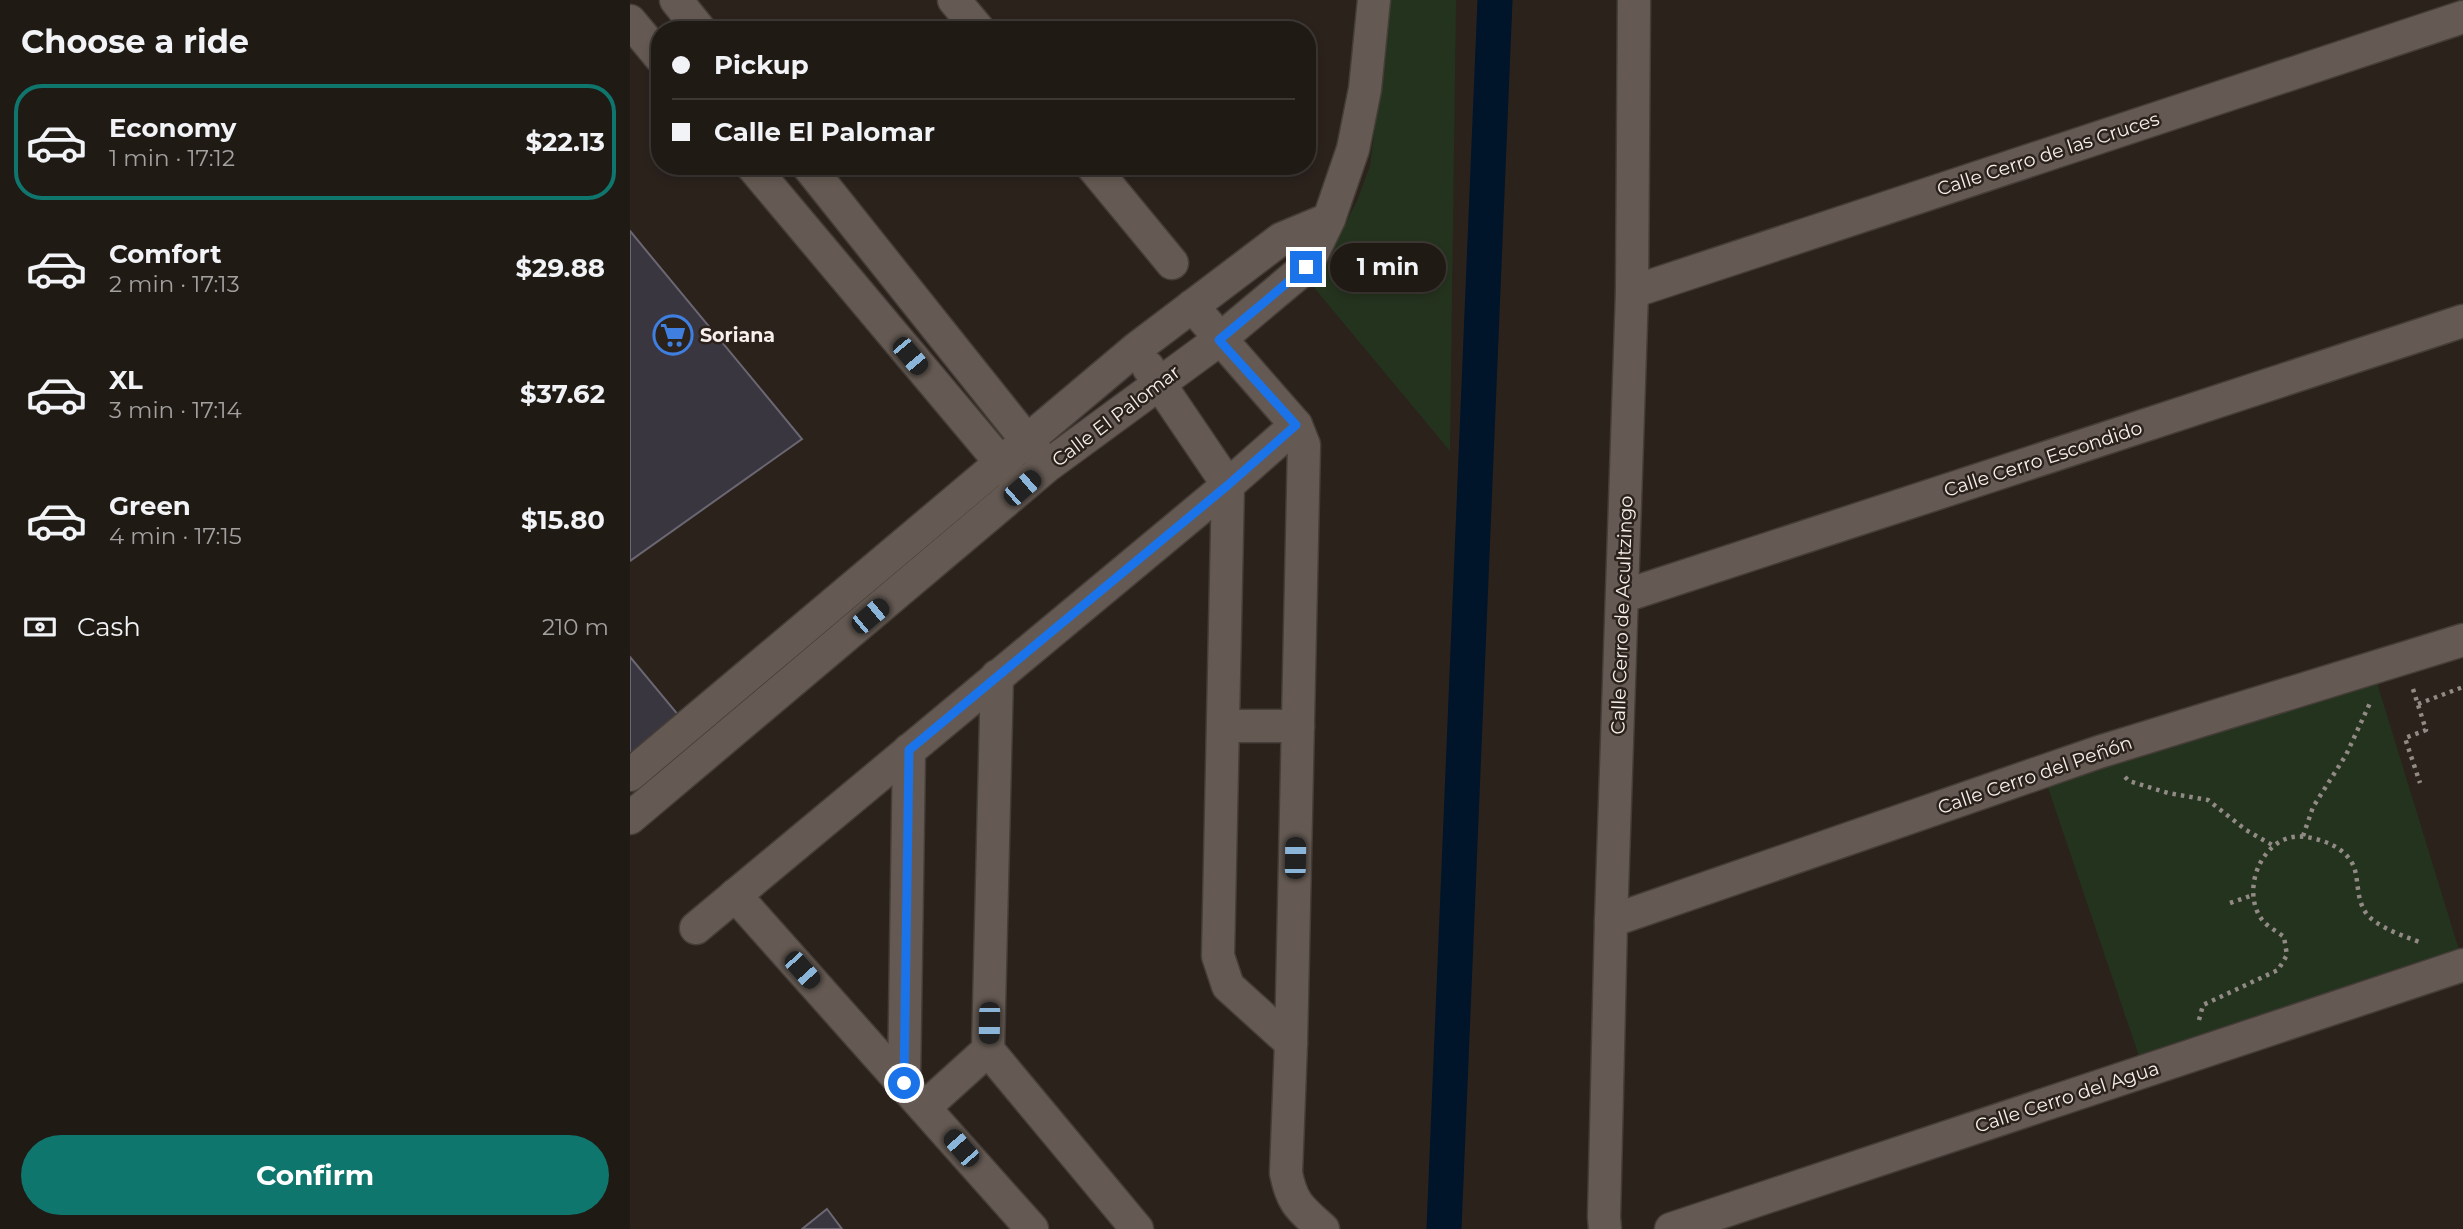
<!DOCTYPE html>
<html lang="en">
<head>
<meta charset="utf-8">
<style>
	body { margin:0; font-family:Montserrat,sans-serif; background:#2d2722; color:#f1f3f6; height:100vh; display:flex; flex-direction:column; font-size:26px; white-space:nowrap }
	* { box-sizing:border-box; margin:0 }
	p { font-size:23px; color:#a2a1a0 }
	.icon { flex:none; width:38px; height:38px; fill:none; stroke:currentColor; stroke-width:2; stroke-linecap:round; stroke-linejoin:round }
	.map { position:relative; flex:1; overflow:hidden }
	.sheet { display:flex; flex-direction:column; background:#201a15; width:630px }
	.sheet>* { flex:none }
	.hud { position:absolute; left:21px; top:21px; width:665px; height:154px; border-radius:28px; box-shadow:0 4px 10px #0003,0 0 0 2px #3d3834; display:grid; align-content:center; height:154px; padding:0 21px; background:#201a15 }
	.end { position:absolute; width:32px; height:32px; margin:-16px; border:9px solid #1a73e8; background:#fff; box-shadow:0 0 0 4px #fff }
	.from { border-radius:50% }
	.bubble { position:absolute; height:49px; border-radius:24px; background:#201a15; box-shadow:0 4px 10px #0003,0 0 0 2px #3d3834; font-size:23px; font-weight:700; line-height:49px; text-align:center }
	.car { position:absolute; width:21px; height:42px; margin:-21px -10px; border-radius:9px; box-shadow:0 0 5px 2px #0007; background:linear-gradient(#222 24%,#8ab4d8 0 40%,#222 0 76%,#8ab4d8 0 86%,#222 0) }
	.hud b { display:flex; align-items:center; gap:24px; height:66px; font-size:26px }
	.hud b+b { border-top:2px solid #3d3834 }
	.hud i { width:18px; height:18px; background:#f1f3f6 }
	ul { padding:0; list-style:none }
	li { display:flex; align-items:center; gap:21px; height:116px; margin:0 14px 10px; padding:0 7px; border:4px solid transparent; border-radius:28px }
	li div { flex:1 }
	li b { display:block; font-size:26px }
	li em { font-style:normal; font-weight:700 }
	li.current { border-color:#0f766e }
	li>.icon { width:63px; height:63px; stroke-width:1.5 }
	h2 { padding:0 21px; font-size:32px; line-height:84px }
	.pay { display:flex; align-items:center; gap:18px; height:77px; padding:0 21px; font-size:26px }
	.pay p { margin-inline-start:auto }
	.action { display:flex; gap:14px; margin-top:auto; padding:14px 21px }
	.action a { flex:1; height:80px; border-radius:42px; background:#0f766e; color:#fff; font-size:28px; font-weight:700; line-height:80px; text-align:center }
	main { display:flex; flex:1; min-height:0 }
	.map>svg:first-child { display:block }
	.green { fill:#24331e }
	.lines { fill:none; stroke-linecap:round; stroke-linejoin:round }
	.canal { stroke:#00142a; stroke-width:35 }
	.building { fill:#3a3640; stroke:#6b6772; stroke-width:2 }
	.street-casing { stroke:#453d38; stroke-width:35 }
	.path { stroke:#918a85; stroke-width:4.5; stroke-dasharray:3.5 5; stroke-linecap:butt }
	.street { stroke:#655a53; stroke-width:32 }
	.route { stroke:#1a73e8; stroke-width:9 }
	.labels { text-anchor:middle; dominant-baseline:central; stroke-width:5; stroke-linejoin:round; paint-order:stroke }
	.street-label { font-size:19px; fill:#f6efeb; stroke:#2b221c }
	.poi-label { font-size:19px; font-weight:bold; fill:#f6efeb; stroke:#2b221c; text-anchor:start }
</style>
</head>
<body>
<main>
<section class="sheet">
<h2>Choose a ride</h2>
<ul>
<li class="current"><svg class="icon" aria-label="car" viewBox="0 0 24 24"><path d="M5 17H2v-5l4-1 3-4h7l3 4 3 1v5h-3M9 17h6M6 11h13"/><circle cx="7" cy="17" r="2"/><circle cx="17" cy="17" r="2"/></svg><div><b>Economy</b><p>1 min · 17:12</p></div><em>$22.13</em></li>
<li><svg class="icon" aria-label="car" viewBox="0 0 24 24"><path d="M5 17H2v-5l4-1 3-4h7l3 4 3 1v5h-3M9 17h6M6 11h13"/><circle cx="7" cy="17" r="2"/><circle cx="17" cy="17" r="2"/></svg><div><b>Comfort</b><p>2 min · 17:13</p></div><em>$29.88</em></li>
<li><svg class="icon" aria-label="car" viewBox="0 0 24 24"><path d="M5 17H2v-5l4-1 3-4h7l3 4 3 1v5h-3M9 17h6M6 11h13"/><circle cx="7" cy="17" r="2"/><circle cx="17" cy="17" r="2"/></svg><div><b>XL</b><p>3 min · 17:14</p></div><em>$37.62</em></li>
<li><svg class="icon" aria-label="car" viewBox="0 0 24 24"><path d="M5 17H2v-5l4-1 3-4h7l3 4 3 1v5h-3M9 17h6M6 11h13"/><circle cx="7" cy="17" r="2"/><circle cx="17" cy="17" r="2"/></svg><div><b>Green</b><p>4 min · 17:15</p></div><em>$15.80</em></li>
</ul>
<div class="pay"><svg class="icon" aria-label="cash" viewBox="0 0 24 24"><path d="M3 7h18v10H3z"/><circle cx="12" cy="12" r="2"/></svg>Cash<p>210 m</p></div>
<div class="action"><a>Confirm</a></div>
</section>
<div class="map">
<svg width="1833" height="1229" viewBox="0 0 1833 1229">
	<rect width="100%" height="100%" fill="#2b221c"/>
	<!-- green -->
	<g class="green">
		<polygon points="761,0 826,0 820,451 677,279 709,236 727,201 740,166"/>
		<polygon points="1759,663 1748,686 1833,963 1514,1071 1412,770"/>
	</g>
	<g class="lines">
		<!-- canal -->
		<polyline class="canal" points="814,1229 865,0"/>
	</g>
	<!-- building -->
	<g class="building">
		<polygon points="0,231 172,439 0,561"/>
		<polygon points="0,657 50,717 0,758"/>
		<polygon points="197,1209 212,1229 172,1229"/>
	</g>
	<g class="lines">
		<!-- street casing -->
		<g class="street-casing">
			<g id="street">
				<polyline points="46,0 70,30"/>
				<polyline points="324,0 349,30"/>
				<polyline points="0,21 30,57"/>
				<polyline points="122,166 382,476"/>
				<polyline points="178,166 410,457"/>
				<polyline points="462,166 542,263"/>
				<polyline points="1002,292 1833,17"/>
				<path d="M562,306L666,425L674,445L661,1043L656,1173C662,1204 671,1209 693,1229"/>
				<polyline points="518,367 598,485 588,956 598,986 661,1043"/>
				<polyline points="994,596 1833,321"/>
				<polyline points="595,726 668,726"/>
				<polyline points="0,775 507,348 651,239 699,219"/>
				<polyline points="0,818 417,466 589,340 676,267 699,219 723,149 735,89 744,0"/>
				<polyline points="105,895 402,1229"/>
				<polyline points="981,921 1469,752 1833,640"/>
				<polyline points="66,928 598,485 666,425"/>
				<polyline points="358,1050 507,1229"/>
				<polyline points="274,1083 279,750"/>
				<polyline points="295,1107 358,1050 367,676"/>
				<polyline points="975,1229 974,1217 981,921 1002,292 1004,0"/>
				<polyline points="1041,1229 1833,965"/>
			</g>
		</g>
		<!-- path -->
		<g class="path">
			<polyline points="1783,689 1796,730 1775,738 1790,783"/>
			<polyline points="1788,704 1833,687"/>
			<polyline points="1495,777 1499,781 1538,793 1578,800 1616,830 1644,846"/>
			<polyline points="1673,836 1683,807 1716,755 1740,703"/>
			<polyline points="1600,903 1623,895"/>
			<path d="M1569,1020L1573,1005L1648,970L1657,955L1654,937C1648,932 1638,927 1633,921C1608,890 1634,830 1676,837C1695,840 1716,848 1724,867C1729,881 1726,899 1736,913C1746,927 1776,937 1792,943"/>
		</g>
		<!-- street -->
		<use href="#street" class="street"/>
	</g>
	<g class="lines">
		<!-- route -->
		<polyline class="route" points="274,1083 279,750 598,485 666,425 589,340 676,267"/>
	</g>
	<!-- icons -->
	<defs>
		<g id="supermarket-ring" transform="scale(2.0125)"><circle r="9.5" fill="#2b221c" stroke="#3f7fe0" stroke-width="1.5"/><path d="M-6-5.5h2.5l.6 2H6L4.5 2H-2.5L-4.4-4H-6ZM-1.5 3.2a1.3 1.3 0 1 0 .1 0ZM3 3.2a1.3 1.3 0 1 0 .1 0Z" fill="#3f7fe0"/></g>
	</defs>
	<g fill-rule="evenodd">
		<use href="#supermarket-ring" x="43" y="335"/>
	</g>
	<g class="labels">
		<!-- street labels -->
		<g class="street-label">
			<text transform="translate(1418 154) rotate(-18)">Calle Cerro de las Cruces</text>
			<text transform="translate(486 416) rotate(-37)">Calle El Palomar</text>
			<text transform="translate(1413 459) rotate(-18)">Calle Cerro Escondido</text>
			<text transform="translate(992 615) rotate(-88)">Calle Cerro de Acultzingo</text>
			<text transform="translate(1405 775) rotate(-19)">Calle Cerro del Peñón</text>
			<text transform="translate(1437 1097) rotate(-18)">Calle Cerro del Agua</text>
		</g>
		<!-- poi labels -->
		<g class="poi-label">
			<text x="70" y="335">Soriana</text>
		</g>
	</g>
</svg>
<i class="end from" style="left:274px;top:1083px"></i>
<i class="end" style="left:676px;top:267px"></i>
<div class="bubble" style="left:700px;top:243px;width:116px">1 min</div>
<i class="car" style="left:280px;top:356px;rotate:140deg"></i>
<i class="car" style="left:392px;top:488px;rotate:49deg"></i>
<i class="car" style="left:240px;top:616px;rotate:50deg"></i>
<i class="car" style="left:665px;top:858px;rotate:1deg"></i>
<i class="car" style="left:172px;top:970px;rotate:138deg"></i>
<i class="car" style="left:359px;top:1023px;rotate:181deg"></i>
<i class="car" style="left:331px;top:1148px;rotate:319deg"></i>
<div class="hud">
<b><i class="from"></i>Pickup</b>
<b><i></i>Calle El Palomar</b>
</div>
</div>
</main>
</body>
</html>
